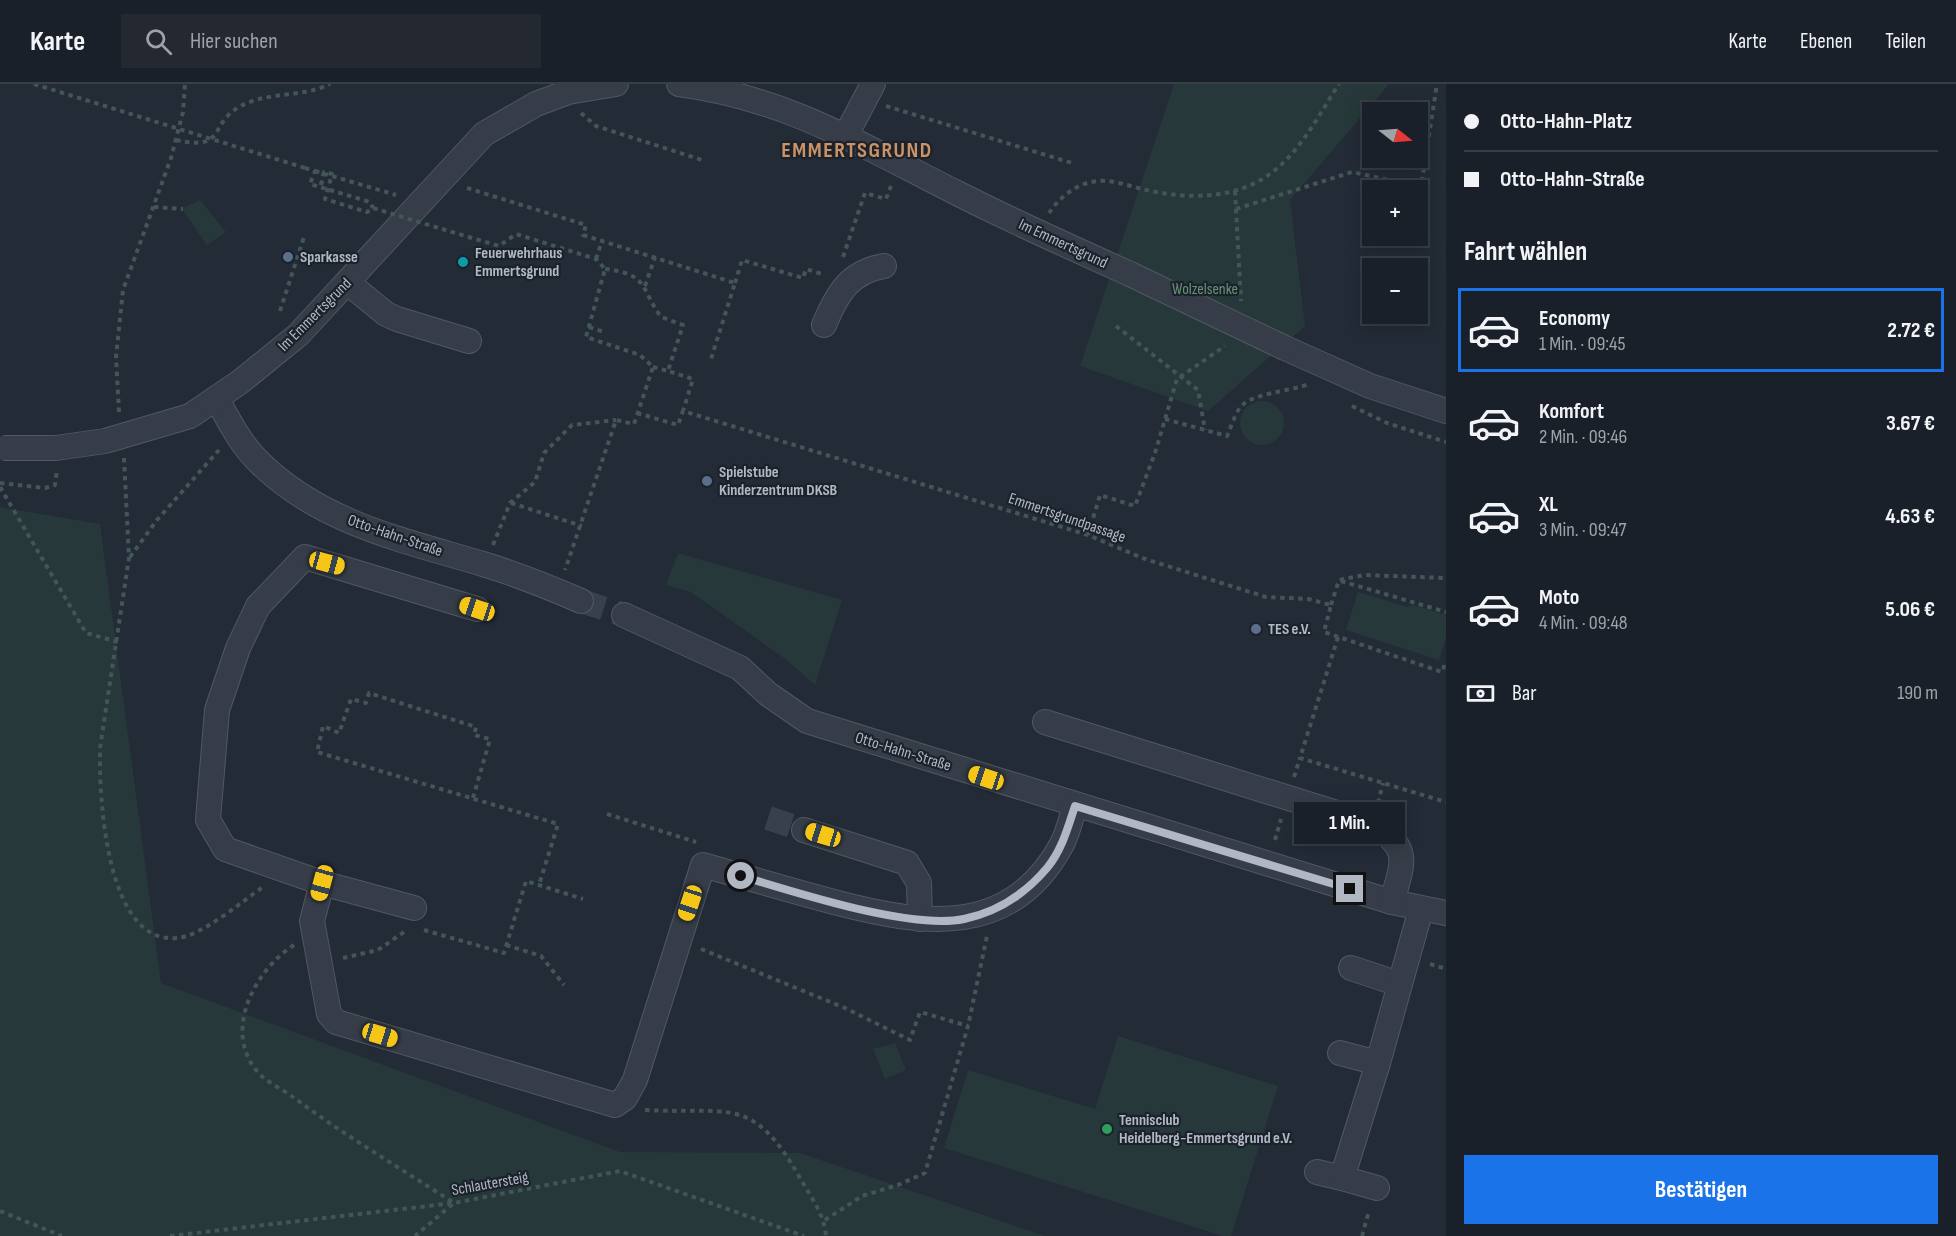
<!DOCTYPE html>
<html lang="de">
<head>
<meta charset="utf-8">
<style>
	body { margin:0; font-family:"Sofia Sans Condensed",sans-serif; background:#232831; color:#f1f3f6; height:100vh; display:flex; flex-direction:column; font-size:22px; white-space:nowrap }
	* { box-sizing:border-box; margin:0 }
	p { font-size:20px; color:#9fa3a8 }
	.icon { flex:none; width:33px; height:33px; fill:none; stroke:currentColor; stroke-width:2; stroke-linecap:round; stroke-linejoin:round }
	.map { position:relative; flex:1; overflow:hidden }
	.sheet { display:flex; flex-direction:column; background:#1a2029; width:510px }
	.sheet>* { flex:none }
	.banner { display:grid; align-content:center; height:132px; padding:0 18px; background:#1a2029 }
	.needle { width:39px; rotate:107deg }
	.tools { position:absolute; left:1362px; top:18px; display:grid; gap:12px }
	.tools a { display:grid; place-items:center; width:66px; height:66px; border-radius:0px; background:#1a2029; box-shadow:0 3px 15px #0003,0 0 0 2px #383e46; font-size:30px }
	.end { position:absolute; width:27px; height:27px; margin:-14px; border:8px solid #b1b8c4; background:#111; box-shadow:0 0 0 3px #111 }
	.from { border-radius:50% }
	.bubble { position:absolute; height:42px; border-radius:0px; background:#1a2029; box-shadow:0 3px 15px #0003,0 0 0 2px #383e46; font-size:20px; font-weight:700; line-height:42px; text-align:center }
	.car { position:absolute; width:18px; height:36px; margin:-18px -9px; border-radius:8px; box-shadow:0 0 4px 2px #0007; background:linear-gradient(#f5c518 24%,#345 0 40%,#f5c518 0 76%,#345 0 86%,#f5c518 0) }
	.banner b { display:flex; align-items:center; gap:21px; height:57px; font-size:22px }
	.banner b+b { border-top:2px solid #383e46 }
	.banner i { width:15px; height:15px; background:#f1f3f6 }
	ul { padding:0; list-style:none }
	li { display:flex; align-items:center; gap:18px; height:84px; margin:0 12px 9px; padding:0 6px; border:3px solid transparent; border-radius:0px }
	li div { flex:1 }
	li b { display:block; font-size:22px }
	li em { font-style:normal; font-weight:700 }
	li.active { border-color:#1a73e8 }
	li>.icon { width:54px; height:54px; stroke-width:1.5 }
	h2 { padding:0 18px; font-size:27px; line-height:72px }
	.pay { display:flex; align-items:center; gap:15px; height:66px; padding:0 18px; font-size:22px }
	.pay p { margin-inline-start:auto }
	.action { display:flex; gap:12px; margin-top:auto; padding:12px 18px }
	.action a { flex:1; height:69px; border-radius:0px; background:#1a73e8; color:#fff; font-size:24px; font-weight:700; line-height:69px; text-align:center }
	header { display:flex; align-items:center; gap:36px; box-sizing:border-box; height:84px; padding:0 30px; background:#1a2029; border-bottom:2px solid #383e46 }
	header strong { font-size:28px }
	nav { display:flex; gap:33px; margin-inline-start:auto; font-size:21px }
	.search { width:420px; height:54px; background:#232831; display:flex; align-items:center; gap:15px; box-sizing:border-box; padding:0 21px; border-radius:0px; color:#9fa3a8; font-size:22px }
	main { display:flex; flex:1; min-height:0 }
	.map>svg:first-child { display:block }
	.green { fill:#263839 }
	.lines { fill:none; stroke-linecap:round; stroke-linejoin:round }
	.minor-tunnel { stroke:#38404c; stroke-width:24; stroke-dasharray:24 12; stroke-linecap:butt }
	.minor-casing { stroke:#515862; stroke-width:26 }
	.path { stroke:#445557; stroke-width:4; stroke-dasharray:4.5 4.5; stroke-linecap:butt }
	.minor { stroke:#363d48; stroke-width:24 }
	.minor-bridge-casing { stroke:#515862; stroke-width:26; stroke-linecap:butt }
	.path-bridge { stroke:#445557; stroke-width:4; stroke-dasharray:4.5 4.5; stroke-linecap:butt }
	.minor-bridge { stroke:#363d48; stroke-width:24 }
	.route { stroke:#b1b8c4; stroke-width:8 }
	.service-dot { fill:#5c6f8a; stroke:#1b222c; stroke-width:2 }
	.culture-dot { fill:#0f9aa8; stroke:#1b222c; stroke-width:2 }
	.leisure-dot { fill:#2e9e5b; stroke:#1b222c; stroke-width:2 }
	.labels { text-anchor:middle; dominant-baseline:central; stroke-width:4.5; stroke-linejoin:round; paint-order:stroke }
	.street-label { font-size:16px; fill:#b1b8c4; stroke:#1b222c }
	.poi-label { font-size:16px; font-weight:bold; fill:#b1b8c4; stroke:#1b222c; text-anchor:start }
	.park-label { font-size:16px; fill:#6a9274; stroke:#1b222c }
	.district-label { font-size:22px; font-weight:bold; letter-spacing:1.5px; fill:#ca9266; stroke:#1b222c }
</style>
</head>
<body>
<header>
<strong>Karte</strong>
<div class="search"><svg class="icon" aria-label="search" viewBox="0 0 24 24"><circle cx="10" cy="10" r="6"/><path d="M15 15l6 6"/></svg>Hier suchen</div>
<nav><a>Karte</a><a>Ebenen</a><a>Teilen</a></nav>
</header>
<main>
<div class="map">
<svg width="1446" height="1152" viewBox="0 0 1446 1152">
	<rect width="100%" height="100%" fill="#232b37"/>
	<!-- green -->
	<g class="green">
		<polygon points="1174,0 1389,0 1290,116 1305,242 1208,327 1080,282"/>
		<polygon points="200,116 226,148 207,161 182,125"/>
		<circle cx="1262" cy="339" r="22"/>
		<polygon points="0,423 100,440 161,899 620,1068 800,1069 1045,1152 0,1152"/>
		<polygon points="678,469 842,516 815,601 784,574 691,508 666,501"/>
		<polygon points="1358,508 1407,523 1413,521 1446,531 1446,553 1439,576 1346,546"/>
		<polygon points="1118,952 1278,1002 1231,1152 1223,1152 944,1064 968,986 1095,1025"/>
		<polygon points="895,959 906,986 885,995 873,965"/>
	</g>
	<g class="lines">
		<!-- minor-tunnel -->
		<g class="minor-tunnel">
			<polyline points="581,517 624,531"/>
			<polyline points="768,734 804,746"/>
		</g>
		<!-- minor casing -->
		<g class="minor-casing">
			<g id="minor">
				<path d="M679,0C787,14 863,62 957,109C1014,138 1072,164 1130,190"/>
				<polyline points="846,51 873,0"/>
				<polyline points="348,199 386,230 397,235 469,257"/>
				<path d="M824,241C837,210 849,188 884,182"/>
				<polyline points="1285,264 1370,302 1446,327"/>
				<path d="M217,315C229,337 241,361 260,379C321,439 403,456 483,480C516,490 549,503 581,517"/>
				<polyline points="190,332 240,298 298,251 484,50 536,20 568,8 616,0"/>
				<polyline points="624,531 740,584 768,610 807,637 1392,818 1446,829"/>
				<path d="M1045,638L1372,740C1412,765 1403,777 1392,818"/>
				<polyline points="804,746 907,779 919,799 920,835"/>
				<path d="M322,799L312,837L329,930L336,938L615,1021L625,1014L635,996L703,781C748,794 793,807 838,819C926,842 1012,853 1062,760C1068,749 1071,734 1075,722"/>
				<polyline points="414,824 322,799 225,765 208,736 217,626 238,564 258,522 305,473 477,525"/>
				<polyline points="1351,884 1399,900"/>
				<polyline points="1340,969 1378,979"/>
				<polyline points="1317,1088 1342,1094"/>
				<polyline points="1377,1104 1342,1094 1378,979 1421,825"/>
			</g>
		</g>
		<!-- path -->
		<g class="path">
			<polyline points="886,22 1072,79"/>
			<polyline points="581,29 596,42 705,77"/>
			<path d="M176,56C227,67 208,41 239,23C266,7 303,14 330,0"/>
			<polyline points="305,84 315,87 310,100 370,118 373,124"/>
			<polyline points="315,87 396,111"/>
			<polyline points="321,101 324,89"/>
			<polyline points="467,104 586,141 583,151 735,199 710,278"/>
			<polyline points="1235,107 1241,217"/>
			<polyline points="154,123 183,125"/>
			<polyline points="1236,125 1352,88 1421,103 1437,0"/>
			<path d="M1049,129C1061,111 1082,95 1106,97C1119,98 1133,103 1146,106C1187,115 1234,116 1270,90C1301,67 1318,32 1339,0"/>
			<polyline points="442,145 499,162 516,150 596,175 605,185 586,253 640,271 653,283 634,340 616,336 565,486"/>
			<polyline points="843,173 865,109 886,115 891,102"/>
			<polyline points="596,175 602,157"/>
			<path d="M605,185C649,190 640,204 661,233L683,241L668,287L693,295L683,327"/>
			<polyline points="735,199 742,176 803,194 806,185 825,191"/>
			<polyline points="645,202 655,173"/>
			<polyline points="280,227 304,153"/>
			<polyline points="1116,242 1198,306 1205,346"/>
			<polyline points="589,243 604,248"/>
			<polyline points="653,283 668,287"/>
			<polyline points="1352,322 1387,339 1446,358"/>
			<polyline points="119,328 116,273 123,206 171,74 183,28 185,0"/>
			<polyline points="637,329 678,341 683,327 1088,451 1145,475 1266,513 1308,515 1331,521 1324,548 1442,588 1446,577"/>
			<path d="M1165,335L1227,352C1231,343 1234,333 1239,325C1249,309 1288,308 1309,300"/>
			<path d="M124,374L129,474L100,664C99,711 105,861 177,854C202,852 241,818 263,803"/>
			<polyline points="0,399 45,404 55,401 57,386"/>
			<polyline points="0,403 86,549 118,558"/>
			<polyline points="511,419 582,442"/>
			<polyline points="1088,451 1100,411 1135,422 1155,369 1177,295 1225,262"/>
			<polyline points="493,461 510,419 535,398 544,369 572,341 616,336"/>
			<polyline points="130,473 157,436 219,366"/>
			<polyline points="1341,497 1446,528"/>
			<polyline points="1331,521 1339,496 1364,491 1446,494"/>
			<polyline points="1338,553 1300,674 1446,718"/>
			<polyline points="1294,693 1300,674"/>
			<polyline points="473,714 490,655 474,651 476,643 369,609 366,619 351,615 339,649 323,642 317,668 558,740 539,801"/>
			<polyline points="1378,719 1383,699"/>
			<polyline points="607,730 696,758"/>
			<polyline points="1275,756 1281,735"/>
			<polyline points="424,846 504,869 526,797 583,815"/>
			<path d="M294,861C256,885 223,945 256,986C264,997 282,1005 293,1013C344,1051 400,1084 454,1119L415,1152"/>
			<polyline points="506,861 541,872 564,901"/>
			<polyline points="701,865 845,924 910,956 920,928 968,942"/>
			<polyline points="343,874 378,866 407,846"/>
			<polyline points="1430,880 1446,885"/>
			<path d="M645,1026C728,1031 752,1009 800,1094C811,1113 824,1130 826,1152"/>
			<polyline points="0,1127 62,1152"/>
			<polyline points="825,1136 862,1112 898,1101 925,1089 968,942 987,852"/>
			<polyline points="170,1152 454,1119 620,1087 804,1152"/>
			<polyline points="1362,1152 1369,1127"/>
		</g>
		<!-- minor -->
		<use href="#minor" class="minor"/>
		<!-- minor-bridge casing -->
		<g class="minor-bridge-casing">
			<g id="minor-bridge">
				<polyline points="1130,190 1285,264"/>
				<polyline points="3,364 56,364 105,357 190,332"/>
			</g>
		</g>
		<!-- path-bridge -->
		<g class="path-bridge">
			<polyline points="34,0 305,84"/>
			<polyline points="321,101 324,88 332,90 325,115 367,128 373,124 442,145"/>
		</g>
		<!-- minor-bridge -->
		<use href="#minor-bridge" class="minor-bridge"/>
	</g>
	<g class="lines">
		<!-- route -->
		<path class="route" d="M741,792C795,808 910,846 964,835C997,828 1025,810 1047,784C1062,766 1068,743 1075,722L1350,805"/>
	</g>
	<!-- markers -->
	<g class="service-dot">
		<circle cx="288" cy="173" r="6"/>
		<circle cx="707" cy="397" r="6"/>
		<circle cx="1256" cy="545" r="6"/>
	</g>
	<circle class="culture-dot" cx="463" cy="178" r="6"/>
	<circle class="leisure-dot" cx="1107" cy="1045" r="6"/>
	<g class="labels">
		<!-- street labels -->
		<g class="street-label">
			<text transform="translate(1063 160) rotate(25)">Im Emmertsgrund</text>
			<text transform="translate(315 231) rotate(-45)">Im Emmertsgrund</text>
			<text transform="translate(1067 434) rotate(19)">Emmertsgrundpassage</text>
			<text transform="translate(395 452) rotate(19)">Otto-Hahn-Straße</text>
			<text transform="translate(903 668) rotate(17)">Otto-Hahn-Straße</text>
			<text transform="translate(490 1100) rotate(-10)">Schlautersteig</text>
		</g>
		<!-- poi labels -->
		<g class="poi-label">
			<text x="475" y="169">Feuerwehrhaus<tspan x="475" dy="18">Emmertsgrund</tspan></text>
			<text x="300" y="173">Sparkasse</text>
			<text x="719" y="388">Spielstube<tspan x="719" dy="18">Kinderzentrum DKSB</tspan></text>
			<text x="1268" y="545">TES e.V.</text>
			<text x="1119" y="1036">Tennisclub<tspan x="1119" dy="18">Heidelberg-Emmertsgrund e.V.</tspan></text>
		</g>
		<!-- park labels -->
		<g class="park-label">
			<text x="1205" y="205">Wolzelsenke</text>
		</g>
		<!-- district labels -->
		<g class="district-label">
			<text x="857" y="66">EMMERTSGRUND</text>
		</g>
	</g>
</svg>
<div class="tools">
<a><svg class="needle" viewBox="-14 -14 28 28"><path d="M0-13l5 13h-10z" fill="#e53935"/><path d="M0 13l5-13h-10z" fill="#9fa3a8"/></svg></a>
<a>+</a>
<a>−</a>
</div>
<i class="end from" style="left:741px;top:792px"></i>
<i class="end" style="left:1350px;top:805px"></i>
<div class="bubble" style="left:1294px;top:718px;width:111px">1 Min.</div>
<i class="car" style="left:327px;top:479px;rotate:105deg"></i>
<i class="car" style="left:477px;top:525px;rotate:288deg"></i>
<i class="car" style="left:986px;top:694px;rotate:288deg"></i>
<i class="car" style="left:823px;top:751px;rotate:287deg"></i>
<i class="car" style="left:322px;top:799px;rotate:195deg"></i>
<i class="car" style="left:690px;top:819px;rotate:198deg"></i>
<i class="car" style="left:380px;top:951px;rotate:107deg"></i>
</div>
<section class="sheet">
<div class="banner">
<b><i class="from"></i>Otto-Hahn-Platz</b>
<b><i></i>Otto-Hahn-Straße</b>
</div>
<h2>Fahrt wählen</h2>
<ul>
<li class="active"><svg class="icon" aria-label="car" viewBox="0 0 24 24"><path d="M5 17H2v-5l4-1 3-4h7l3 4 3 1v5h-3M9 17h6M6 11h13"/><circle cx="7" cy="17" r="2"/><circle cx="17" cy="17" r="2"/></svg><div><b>Economy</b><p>1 Min. · 09:45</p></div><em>2.72 €</em></li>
<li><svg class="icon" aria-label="car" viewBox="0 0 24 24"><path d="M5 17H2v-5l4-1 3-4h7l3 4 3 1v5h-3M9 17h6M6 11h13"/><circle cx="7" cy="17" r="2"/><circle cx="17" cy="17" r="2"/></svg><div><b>Komfort</b><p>2 Min. · 09:46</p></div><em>3.67 €</em></li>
<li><svg class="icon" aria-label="car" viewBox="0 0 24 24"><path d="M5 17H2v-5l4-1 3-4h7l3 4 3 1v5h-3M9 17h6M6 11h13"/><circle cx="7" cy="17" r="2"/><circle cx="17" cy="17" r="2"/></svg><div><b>XL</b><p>3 Min. · 09:47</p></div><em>4.63 €</em></li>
<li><svg class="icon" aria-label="car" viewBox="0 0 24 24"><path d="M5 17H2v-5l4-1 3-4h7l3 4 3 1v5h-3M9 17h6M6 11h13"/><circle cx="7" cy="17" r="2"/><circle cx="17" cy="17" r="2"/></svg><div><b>Moto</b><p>4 Min. · 09:48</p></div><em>5.06 €</em></li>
</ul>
<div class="pay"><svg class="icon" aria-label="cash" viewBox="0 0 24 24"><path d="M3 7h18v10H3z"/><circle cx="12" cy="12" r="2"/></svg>Bar<p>190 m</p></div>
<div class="action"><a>Bestätigen</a></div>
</section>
</main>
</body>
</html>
